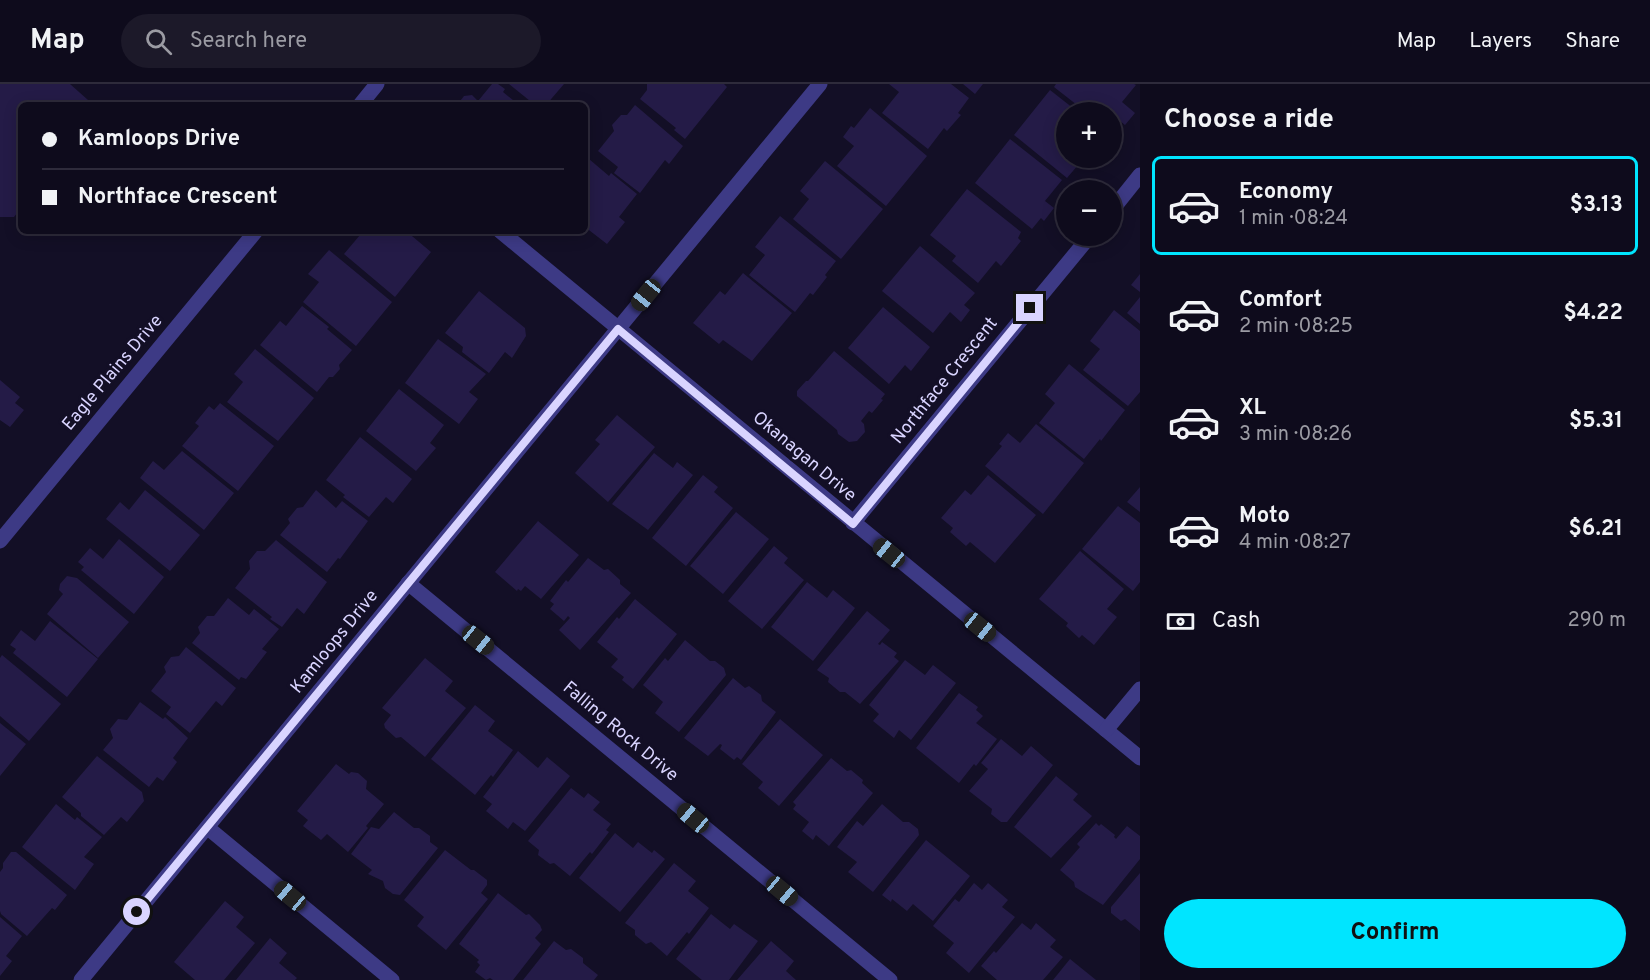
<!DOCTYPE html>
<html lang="en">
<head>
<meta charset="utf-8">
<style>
	body { margin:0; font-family:Overpass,sans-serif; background:#1c1929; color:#f1f3f6; height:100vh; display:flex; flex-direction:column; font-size:22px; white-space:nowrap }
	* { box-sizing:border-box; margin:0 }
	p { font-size:20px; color:#9b9ba3 }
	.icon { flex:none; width:33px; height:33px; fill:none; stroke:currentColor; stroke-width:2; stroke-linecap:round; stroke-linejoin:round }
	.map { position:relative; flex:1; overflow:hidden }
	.details { display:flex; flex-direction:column; background:#0e0b1c; width:510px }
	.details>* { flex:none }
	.guide { position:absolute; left:18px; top:18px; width:570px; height:132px; border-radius:9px; box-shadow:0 3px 15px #0003,0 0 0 2px #2e2b3b; display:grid; align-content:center; height:132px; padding:0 24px; background:#0e0b1c }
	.tools { position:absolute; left:1056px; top:18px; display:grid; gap:12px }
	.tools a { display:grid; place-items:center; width:66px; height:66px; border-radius:50%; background:#0e0b1c; box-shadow:0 3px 15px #0003,0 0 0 2px #2e2b3b; font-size:30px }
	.end { position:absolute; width:27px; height:27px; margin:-14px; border:8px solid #d9d4ff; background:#111; box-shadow:0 0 0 3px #111 }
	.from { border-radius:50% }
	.car { position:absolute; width:18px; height:36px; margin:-18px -9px; border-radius:8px; box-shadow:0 0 4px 2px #0007; background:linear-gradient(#222 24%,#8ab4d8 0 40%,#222 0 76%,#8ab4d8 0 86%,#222 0) }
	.guide b { display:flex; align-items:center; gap:21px; height:57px; font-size:22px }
	.guide b+b { border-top:2px solid #2e2b3b }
	.guide i { width:15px; height:15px; background:#f1f3f6 }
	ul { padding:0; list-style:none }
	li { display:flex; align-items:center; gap:18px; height:99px; margin:0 12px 9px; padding:0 12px; border:3px solid transparent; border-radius:9px }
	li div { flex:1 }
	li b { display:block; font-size:22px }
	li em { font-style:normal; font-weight:700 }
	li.on { border-color:#00e5ff }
	li>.icon { width:54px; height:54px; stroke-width:1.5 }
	h2 { padding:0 24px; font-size:27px; line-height:72px }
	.pay { display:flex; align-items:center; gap:15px; height:66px; padding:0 24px; font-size:22px }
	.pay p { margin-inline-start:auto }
	.action { display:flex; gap:12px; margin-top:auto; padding:12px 24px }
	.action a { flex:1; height:69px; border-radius:36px; background:#00e5ff; color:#111; font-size:24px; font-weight:700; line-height:69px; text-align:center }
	header { display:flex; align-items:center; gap:36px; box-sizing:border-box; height:84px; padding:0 30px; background:#0e0b1c; border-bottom:2px solid #2e2b3b }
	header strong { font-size:28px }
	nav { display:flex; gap:33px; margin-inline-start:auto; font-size:21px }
	.search { width:420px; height:54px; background:#1c1929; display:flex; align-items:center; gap:15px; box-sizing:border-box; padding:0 21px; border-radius:33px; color:#9b9ba3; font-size:22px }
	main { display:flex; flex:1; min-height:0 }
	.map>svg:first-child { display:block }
	.building { fill:#241b47 }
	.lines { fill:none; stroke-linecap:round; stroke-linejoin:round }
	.minor { stroke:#3d3a85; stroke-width:15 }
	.route { stroke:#d9d4ff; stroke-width:8 }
	.labels { text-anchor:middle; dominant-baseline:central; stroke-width:6; stroke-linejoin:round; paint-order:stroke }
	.street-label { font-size:18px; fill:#d9d4ff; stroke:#130f26 }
</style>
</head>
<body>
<header>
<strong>Map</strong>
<div class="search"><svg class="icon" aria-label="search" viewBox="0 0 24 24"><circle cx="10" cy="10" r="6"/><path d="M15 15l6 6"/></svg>Search here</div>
<nav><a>Map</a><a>Layers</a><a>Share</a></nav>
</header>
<main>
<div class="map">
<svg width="1140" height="896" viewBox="0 0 1140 896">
	<rect width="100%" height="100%" fill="#130f26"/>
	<!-- building -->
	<g class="building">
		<polygon points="0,0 70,0 88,16 88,21 21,21 21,124 14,133 0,133"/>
		<polygon points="492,0 498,0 505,5 503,8 519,21 457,21 464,12 472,11 478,17"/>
		<polygon points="509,0 564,0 546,21 535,21"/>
		<polygon points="647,0 724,0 727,3 685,55 674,46 676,44 640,15 647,6"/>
		<polygon points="889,0 951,0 969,14 958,29 961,31 947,47 944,44 928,65 882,29 899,8"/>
		<polygon points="963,0 983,0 975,10"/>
		<polygon points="1056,0 1134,0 1136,1 1122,18 1135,29 1125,41 1120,37 1112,46 1112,28 1086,28 1054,3"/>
		<polygon points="1050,6 1078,28 1066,28 1066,74 1084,74 1067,94 1014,51"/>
		<polygon points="635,21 683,62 669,80 665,76 640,109 614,89 618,83 598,67 614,47 612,41 621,31 627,31"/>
		<polygon points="870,24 927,72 886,122 837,82 854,62 843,53 851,42 854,44"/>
		<polygon points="1010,55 1062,96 1045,117 1054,124 1044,137 1041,134 1032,145 975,99"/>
		<polygon points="589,75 609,92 611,89 637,110 619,133 625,138 607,160 585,143 585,80"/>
		<polygon points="825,77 883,125 841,175 793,135 809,115 800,107"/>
		<polygon points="967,105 1021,148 1018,154 1021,157 1001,182 996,177 978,199 952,177 956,172 930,151"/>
		<polygon points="780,132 836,177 825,191 827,193 813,211 810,209 795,228 749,191 765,171 755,163"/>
		<polygon points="355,147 406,147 431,168 395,213 344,170 360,151"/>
		<polygon points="920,162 975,209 964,221 970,226 961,238 950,228 933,249 882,207"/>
		<polygon points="329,166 392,218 356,262 303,218 319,198 308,190"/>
		<polygon points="743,189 792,229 752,277 723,256 719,260 693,239 720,207 725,211"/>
		<polygon points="1140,190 1140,208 1131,201"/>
		<polygon points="479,207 525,244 526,252 512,274 505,268 489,289 462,268 463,263 445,249"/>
		<polygon points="1140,213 1140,240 1127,229"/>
		<polygon points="302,222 329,243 327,245 352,266 339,281 340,285 333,293 329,293 317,308 260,261 280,237 286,242"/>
		<polygon points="883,223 930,263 911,287 905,281 889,300 848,264"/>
		<polygon points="1114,226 1140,247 1140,308 1128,322 1083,286 1100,265 1090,257"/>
		<polygon points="438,255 486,290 469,308 478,315 459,340 405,299"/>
		<polygon points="255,265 314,314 278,357 227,318 243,298 234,290"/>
		<polygon points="834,267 885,310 881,315 883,316 872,329 869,327 861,337 864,340 865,348 857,357 849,358 838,350 837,346 797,312 797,307 806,297 808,297"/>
		<polygon points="1069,280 1125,326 1101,357 1100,355 1084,375 1039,339 1055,319 1045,310"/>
		<polygon points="0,296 20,313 15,319 24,326 10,343 0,336"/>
		<polygon points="399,305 444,341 430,359 436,364 416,387 366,347"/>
		<polygon points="220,319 274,362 238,407 182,362 199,342 195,339 209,322 214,326"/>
		<polygon points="617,331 655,363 608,418 575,389 600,360 595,356"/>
		<polygon points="1036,340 1084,379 1043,430 985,382 1002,362 999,360 1008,349 1020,359"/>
		<polygon points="360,353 412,395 393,419 386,413 369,433 343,413 345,411 326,396"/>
		<polygon points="182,367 234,409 204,446 140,394 153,377 164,386"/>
		<polygon points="654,369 673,384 677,378 693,391 648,446 612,420"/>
		<polygon points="703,391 718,403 714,408 733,424 686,482 652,454"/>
		<polygon points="988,391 1036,431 995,479 970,458 966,462 950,448 953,444 941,434 965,406 971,411"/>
		<polygon points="1140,403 1140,428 1127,418"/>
		<polygon points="145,406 200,451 170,487 106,435 120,418 129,426"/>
		<polygon points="316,406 336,424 342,417 368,437 340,475 338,474 327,488 280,451 290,439 288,435 297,424 303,423"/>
		<polygon points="1118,422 1140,439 1140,498 1133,507 1082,465"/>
		<polygon points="736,428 769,455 723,510 690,482"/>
		<polygon points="538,437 579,471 541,515 525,502 521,507 518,505 517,507 495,488"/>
		<polygon points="119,455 164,493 134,530 81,486 84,483 78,478 90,464 103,475"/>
		<polygon points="276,456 327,498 304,530 297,524 282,543 270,535 272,533 235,504 250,485 249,477 257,467 265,467"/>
		<polygon points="774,462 788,474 784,479 804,496 762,545 728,517"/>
		<polygon points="1080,467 1124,505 1107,525 1117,533 1094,561 1082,551 1079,554 1066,542 1068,539 1039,515"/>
		<polygon points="588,474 604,486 608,485 620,496 620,500 631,509 580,566 559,546 570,534 568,532 564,537 550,525 554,520 550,517 566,496 568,498"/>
		<polygon points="67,492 77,494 129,538 98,574 47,530 63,510 59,506 60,500"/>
		<polygon points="807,498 827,514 833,506 855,524 813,577 771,543"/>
		<polygon points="228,514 249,531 254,525 279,545 262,565 267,568 246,595 241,593 239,596 192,559 200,549 198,543 207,532 214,532"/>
		<polygon points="635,515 677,550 633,605 622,596 624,593 611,583 618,575 597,558 617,533 619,535"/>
		<polygon points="867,527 890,546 878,560 880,561 882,558 897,569 894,573 899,577 860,620 845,608 840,608 828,598 829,594 817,586"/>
		<polygon points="50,537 98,575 67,613 13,569 16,565 10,561 21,546 35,557"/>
		<polygon points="685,556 710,577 715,577 724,584 726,591 679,648 655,629 663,618 643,601 665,574 668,577"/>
		<polygon points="186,563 236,604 222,622 216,617 190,649 166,630 171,623 151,607 166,588 164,583 171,573 179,572"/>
		<polygon points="2,571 61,620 29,657 0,632 0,574"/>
		<polygon points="425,574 453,597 445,607 466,624 425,673 401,653 396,654 385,644 384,640 391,631 382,624"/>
		<polygon points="905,576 925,591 933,581 956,599 911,656 899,646 894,654 873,637 879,630 869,621"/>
		<polygon points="733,594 745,604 749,602 761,611 762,617 776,628 741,676 737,673 734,676 720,665 722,661 720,660 708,672 684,654"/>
		<polygon points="959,609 978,623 976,626 983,632 976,639 997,655 976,682 974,680 959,699 916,664"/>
		<polygon points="140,618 163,635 165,633 188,654 173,674 177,678 163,697 157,693 149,703 103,666 113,654 110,645 118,635 127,636"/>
		<polygon points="475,621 495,637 488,647 513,666 493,693 491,691 475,711 431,675"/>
		<polygon points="780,635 823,671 779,722 758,704 763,698 742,680"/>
		<polygon points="0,639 26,660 0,692"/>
		<polygon points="1001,655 1022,672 1031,662 1053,681 1007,738 1001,738 991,730 992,725 969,707 988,685 981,679"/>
		<polygon points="518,667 538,684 547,673 570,692 525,747 513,738 508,745 486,727 492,720 483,713"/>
		<polygon points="97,672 142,708 144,717 127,738 121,733 104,751 81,732 81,729 62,713"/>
		<polygon points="831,674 847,687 851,686 863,696 862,699 873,709 829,762 816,751 813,756 802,747 809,738 793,725 796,721 793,718"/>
		<polygon points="336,680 349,690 351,688 358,689 367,697 366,705 384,720 366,742 368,744 348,768 327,750 321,756 303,742 308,736 297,727"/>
		<polygon points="1056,692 1078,710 1073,716 1092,732 1051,774 1014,743"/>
		<polygon points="571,704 584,714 588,709 600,718 593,726 611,740 606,746 609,748 592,770 590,768 570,792 554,779 550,780 538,771 539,766 528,757"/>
		<polygon points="56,720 75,736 77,733 102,753 84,773 94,780 75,806 22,763"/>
		<polygon points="882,720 903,738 909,738 918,745 919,751 873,808 848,788 857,778 837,763 857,737 863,742"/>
		<polygon points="394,728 414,744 419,744 430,752 430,758 438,764 400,811 393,810 385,804 383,797 368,790 372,786 351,770 371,743 379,745"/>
		<polygon points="1096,739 1099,742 1101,740 1115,751 1114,753 1116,755 1127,742 1140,752 1140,775 1103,821 1075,803 1074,798 1060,786 1080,763 1077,760"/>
		<polygon points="615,749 633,764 638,758 652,769 654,766 665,775 620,828 579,794"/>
		<polygon points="926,756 970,792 933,837 913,820 907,827 892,815 891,818 882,811"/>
		<polygon points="445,766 471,786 474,786 487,796 487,801 481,809 488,815 446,866 417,842 424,833 404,816"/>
		<polygon points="11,768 16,768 67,811 55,826 52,824 27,852 1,830 0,827 0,788 3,784 3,779"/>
		<polygon points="674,779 696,797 688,807 709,824 689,850 687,848 667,872 651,858 646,860 635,851 635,846 625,839"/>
		<polygon points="1140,789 1140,847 1125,835 1121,837 1111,829 1111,823"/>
		<polygon points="974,799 982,806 988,799 1008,816 1002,823 1015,833 969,889 946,869 954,859 933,842 955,815 959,818"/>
		<polygon points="498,809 526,831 529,830 540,841 542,846 535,854 541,860 513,896 493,896 490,894 486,896 475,888 480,881 477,878 479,876 459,860"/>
		<polygon points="225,817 244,833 236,843 255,859 224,896 195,896 174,878"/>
		<polygon points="711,830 730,845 734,840 758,857 729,896 702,896 676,875"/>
		<polygon points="0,833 22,852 6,872 12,877 0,892"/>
		<polygon points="1022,839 1031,846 1036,839 1056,856 1050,863 1063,873 1043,896 997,896 981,882 994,867 996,869"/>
		<polygon points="270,854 287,869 279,879 297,894 295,896 236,896"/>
		<polygon points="554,857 566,866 571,865 583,874 583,879 598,891 594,896 523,896"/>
		<polygon points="771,857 794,877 786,887 796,896 737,896"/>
		<polygon points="1070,875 1096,896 1053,896"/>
	</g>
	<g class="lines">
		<!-- minor -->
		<g class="minor">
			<polyline points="360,21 377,0"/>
			<polyline points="1112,126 1140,91"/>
			<polyline points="500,147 1140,674"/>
			<polyline points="853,439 1090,152"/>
			<polyline points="0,457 256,147"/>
			<polyline points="408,499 890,896"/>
			<polyline points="1106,646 1140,605"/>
			<polyline points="208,744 392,896"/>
			<polyline points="81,896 820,0"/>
		</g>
	</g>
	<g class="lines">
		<!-- route -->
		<polyline class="route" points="137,828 618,245 853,440 1030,224"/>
	</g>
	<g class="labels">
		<!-- street labels -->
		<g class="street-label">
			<text transform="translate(113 289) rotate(-50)">Eagle Plains Drive</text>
			<text transform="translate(945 297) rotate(-51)">Northface Crescent</text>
			<text transform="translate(804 373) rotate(40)">Okanagan Drive</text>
			<text transform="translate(335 558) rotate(-51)">Kamloops Drive</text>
			<text transform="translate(620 648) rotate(40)">Falling Rock Drive</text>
		</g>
	</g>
</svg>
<div class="tools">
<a>+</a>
<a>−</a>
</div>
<i class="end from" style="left:137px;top:828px"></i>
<i class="end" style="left:1030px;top:224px"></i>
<i class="car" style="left:646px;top:211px;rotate:219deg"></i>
<i class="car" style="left:889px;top:469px;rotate:309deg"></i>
<i class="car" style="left:980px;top:543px;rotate:129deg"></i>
<i class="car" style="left:478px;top:556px;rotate:129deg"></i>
<i class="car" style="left:693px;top:734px;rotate:310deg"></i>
<i class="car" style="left:782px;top:807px;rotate:130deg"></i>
<i class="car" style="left:290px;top:812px;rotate:310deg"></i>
<div class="guide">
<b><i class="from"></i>Kamloops Drive</b>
<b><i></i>Northface Crescent</b>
</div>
</div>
<section class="details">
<h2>Choose a ride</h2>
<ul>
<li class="on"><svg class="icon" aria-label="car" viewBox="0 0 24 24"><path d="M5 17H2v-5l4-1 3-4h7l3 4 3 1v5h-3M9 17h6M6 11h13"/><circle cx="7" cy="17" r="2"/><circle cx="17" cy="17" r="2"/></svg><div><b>Economy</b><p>1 min · 08:24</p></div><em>$3.13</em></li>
<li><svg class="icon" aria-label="car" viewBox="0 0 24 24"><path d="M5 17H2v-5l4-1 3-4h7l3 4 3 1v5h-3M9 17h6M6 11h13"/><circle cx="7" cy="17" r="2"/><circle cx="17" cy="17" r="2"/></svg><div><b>Comfort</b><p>2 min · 08:25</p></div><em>$4.22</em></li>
<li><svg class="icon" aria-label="car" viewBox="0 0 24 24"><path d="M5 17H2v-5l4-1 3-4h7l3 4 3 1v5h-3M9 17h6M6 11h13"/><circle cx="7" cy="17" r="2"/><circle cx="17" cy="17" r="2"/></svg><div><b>XL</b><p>3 min · 08:26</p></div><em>$5.31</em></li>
<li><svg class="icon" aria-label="car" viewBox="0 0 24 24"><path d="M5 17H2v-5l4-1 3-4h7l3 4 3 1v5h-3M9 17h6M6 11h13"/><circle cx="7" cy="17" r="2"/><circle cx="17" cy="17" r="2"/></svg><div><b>Moto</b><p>4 min · 08:27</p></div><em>$6.21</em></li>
</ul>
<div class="pay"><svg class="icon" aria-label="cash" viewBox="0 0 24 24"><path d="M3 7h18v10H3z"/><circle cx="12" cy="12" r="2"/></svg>Cash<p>290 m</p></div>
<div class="action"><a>Confirm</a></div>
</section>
</main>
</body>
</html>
